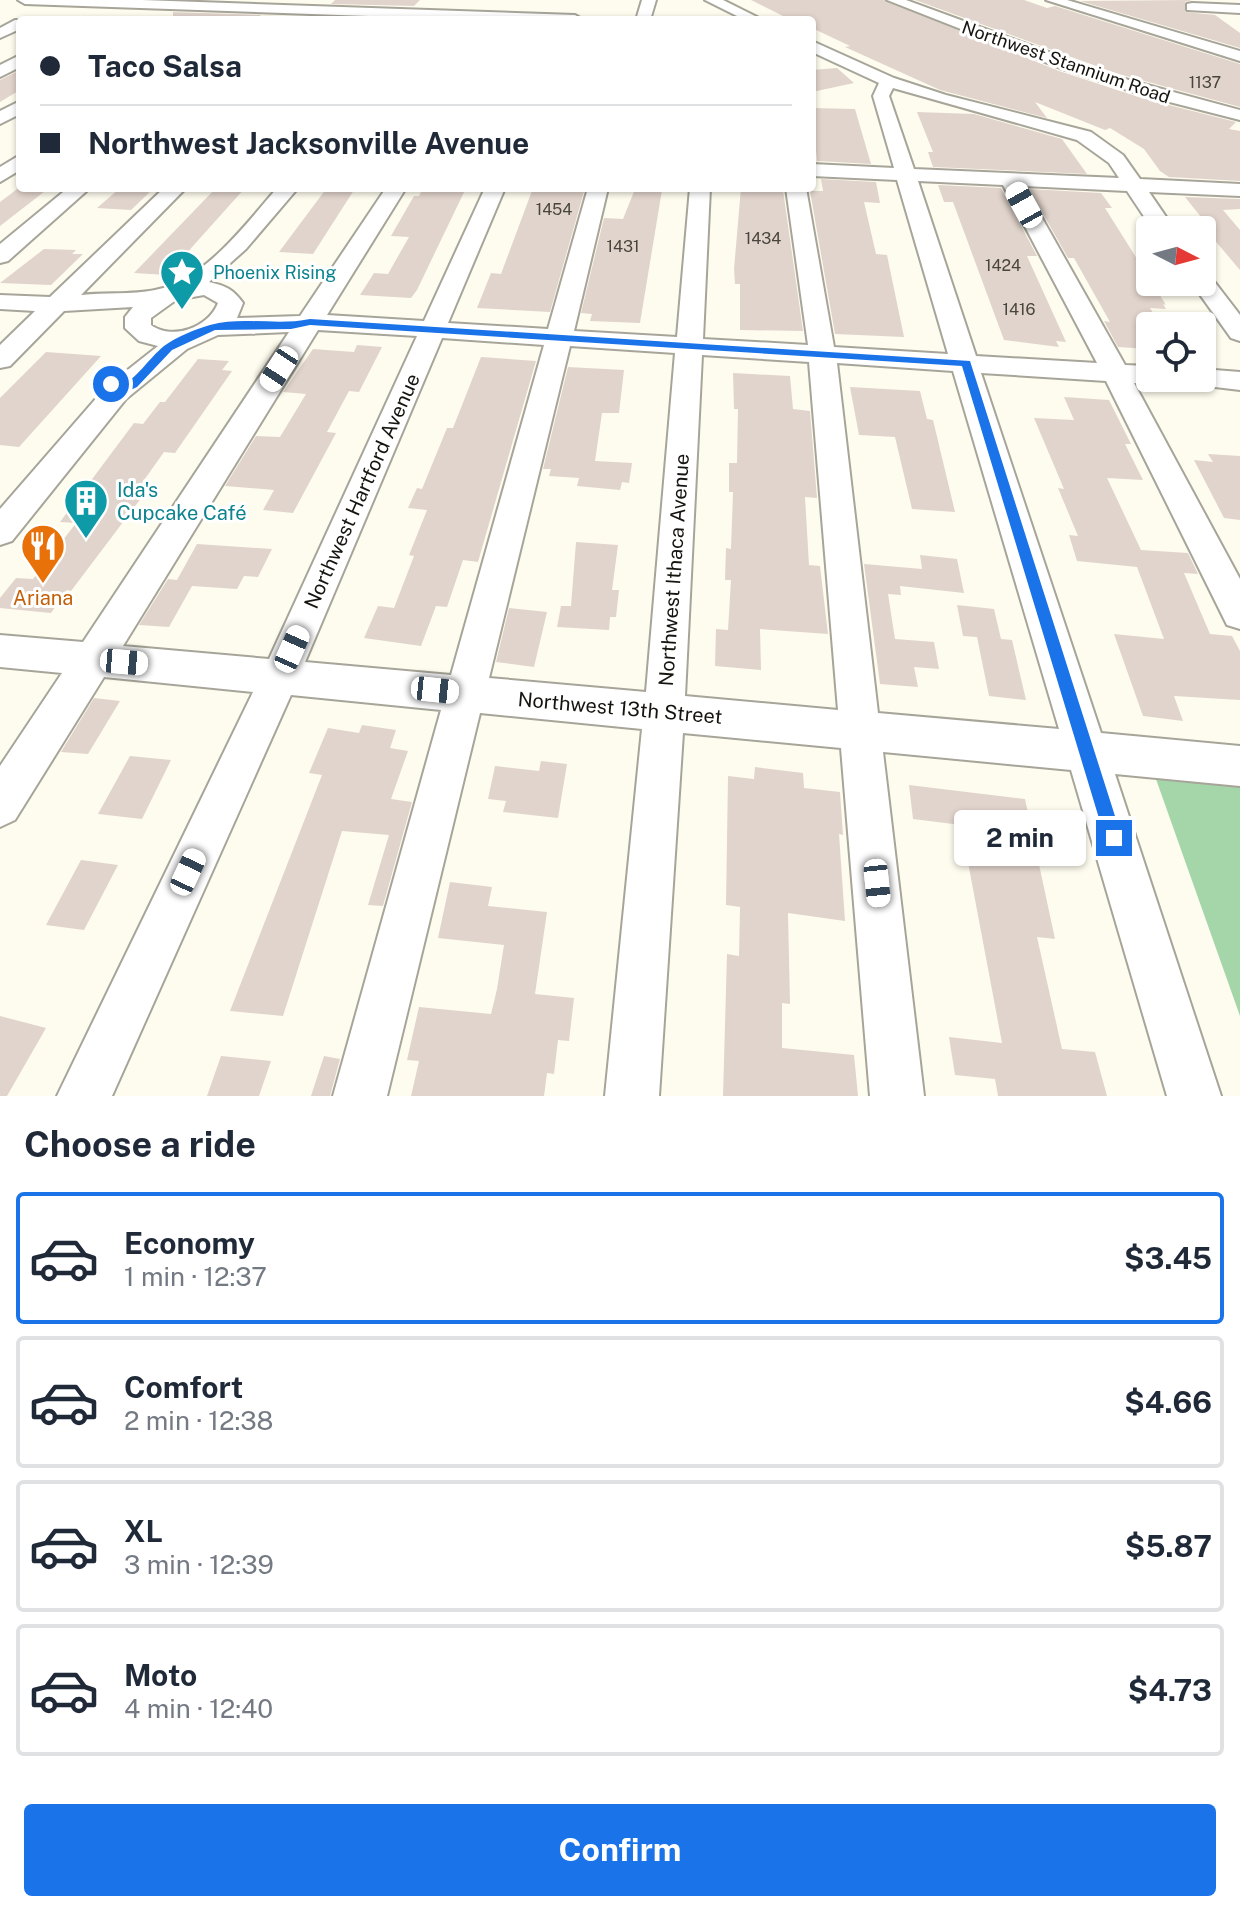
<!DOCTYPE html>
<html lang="en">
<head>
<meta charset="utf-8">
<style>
	body { margin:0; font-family:"Public Sans",sans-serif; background:#f6f6f7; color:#1f2937; height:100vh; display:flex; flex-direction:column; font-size:30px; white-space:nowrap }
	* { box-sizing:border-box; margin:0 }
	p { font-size:26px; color:#747a83 }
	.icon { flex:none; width:44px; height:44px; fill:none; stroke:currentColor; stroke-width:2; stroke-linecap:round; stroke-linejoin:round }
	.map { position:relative; height:1096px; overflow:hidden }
	.drawer { display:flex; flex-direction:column; background:#fff; flex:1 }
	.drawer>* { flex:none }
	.banner { position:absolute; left:16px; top:16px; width:800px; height:176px; border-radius:8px; box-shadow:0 2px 6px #0004; display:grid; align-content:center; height:176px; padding:0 24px; background:#fff }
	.needle { width:52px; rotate:96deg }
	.buttons { position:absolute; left:1136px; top:216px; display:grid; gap:16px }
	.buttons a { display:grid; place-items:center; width:80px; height:80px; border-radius:8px; background:#fff; box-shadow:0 2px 6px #0004; font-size:40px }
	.end { position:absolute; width:36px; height:36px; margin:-18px; border:10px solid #1a73e8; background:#fff; box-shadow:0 0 0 4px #fff }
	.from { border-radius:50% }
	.bubble { position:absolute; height:56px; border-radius:8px; background:#fff; box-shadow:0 2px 6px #0004; font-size:26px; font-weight:700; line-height:56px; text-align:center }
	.car { position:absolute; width:24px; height:48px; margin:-24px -12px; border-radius:10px; box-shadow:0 0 6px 2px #0007; background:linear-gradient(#fff 24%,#345 0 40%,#fff 0 76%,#345 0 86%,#fff 0) }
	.banner b { display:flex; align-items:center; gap:28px; height:76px; font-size:30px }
	.banner b+b { border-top:2px solid #e0e1e3 }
	.banner i { width:20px; height:20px; background:#1f2937 }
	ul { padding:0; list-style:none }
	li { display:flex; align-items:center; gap:24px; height:132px; margin:0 16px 12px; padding:0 8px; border:4px solid #e0e1e3; border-radius:8px }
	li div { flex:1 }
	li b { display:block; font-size:30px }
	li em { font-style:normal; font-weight:700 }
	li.current { border-color:#1a73e8 }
	li>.icon { width:72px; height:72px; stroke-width:1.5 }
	h2 { padding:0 24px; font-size:36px; line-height:96px }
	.primary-button { display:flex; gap:16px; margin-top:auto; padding:16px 24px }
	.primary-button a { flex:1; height:92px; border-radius:8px; background:#1a73e8; color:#fff; font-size:32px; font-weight:700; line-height:92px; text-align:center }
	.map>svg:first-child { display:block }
	.green { fill:#a5d6aa }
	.building { fill:#e1d4cc }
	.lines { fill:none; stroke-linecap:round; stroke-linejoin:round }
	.minor-casing { stroke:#a7a599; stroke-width:4 }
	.path { stroke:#aba99f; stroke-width:2; stroke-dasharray:2 3; stroke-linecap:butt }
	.minor { fill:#fff; fill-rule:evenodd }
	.route { fill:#1a73e8 }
	.labels { text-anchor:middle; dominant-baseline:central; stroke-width:6; stroke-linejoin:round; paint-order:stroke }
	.number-label { font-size:16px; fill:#48443e }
	.far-street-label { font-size:18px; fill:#15140f; stroke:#fff }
	.far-culture-label { font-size:18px; fill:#0d838f; stroke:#fff; text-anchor:start }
	.culture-label { font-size:20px; fill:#0d838f; stroke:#fff; text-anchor:start }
	.street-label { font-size:20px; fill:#15140f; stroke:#fff }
	.food-label { font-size:20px; fill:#c56008; stroke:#fff }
</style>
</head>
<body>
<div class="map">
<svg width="1240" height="1096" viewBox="0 0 1240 1096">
	<rect width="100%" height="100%" fill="#fefcee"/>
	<!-- green -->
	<polygon class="green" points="1153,770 1240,781 1240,1016 1157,782"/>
	<!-- building -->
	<g class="building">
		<polygon points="335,0 420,0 414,6 331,4"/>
		<polygon points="751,0 884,0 1059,71 1145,99 1236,122 1229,129 1240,131 1240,181 1169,177 1160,171 1144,149 1110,128 1105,130 1035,102 1047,118 940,90 845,47 850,46 812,28 812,20 791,20"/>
		<polygon points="915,0 1024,0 1047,8 1055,6 1240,64 1240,107 1115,73"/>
		<polygon points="1192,0 1185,2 1185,12 1215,15 1240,33 1240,48 1080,1"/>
		<polygon points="173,12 261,15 255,20 173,17"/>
		<polygon points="837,68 854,83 812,92 812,70"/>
		<polygon points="20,70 20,90 0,102 0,80"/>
		<polygon points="812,108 855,109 871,164 817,161"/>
		<polygon points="917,112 974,114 1062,139 1087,174 933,167 928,152 933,152"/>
		<polygon points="821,179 876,182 880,203 864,202 876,254 887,255 904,337 835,334 810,191 823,191"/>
		<polygon points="938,185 1001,188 1037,256 1027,256 1066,342 1056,341 1059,347 1004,340 953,202 944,202"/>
		<polygon points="20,187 49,188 0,226 0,202"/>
		<polygon points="120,188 154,188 131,210 97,208"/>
		<polygon points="216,188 245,188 167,275 134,273"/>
		<polygon points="423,188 466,188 417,290 411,298 360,295 374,273 388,274 409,237 391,236 414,196 419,196"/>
		<polygon points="533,188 585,188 550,312 477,308 491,273 501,274"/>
		<polygon points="741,188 783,190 803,331 740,330 740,284 735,284 734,269"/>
		<polygon points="326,189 354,190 313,254 279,252"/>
		<polygon points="635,189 662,190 640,323 590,321 592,314 581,313 604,218 623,219"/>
		<polygon points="1029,189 1101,193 1112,208 1105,208 1166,305 1163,304 1166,309 1150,308 1161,326 1150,326 1150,349 1118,347 1104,321 1110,322 1074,258 1068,258"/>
		<polygon points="1185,197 1240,199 1240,209 1223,210 1240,230 1240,270 1195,217 1201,217"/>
		<polygon points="44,249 76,250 72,254 83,254 51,285 0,283"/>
		<polygon points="357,345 382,347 359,392 349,391 327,432 336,433 293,513 263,510 274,490 225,486 256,436 280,437 306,394 283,392 313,349 354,352"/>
		<polygon points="46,352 101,356 19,447 0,445 0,398"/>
		<polygon points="481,357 536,361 478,562 463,560 447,607 436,606 421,646 364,638 378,606 394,608 414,556 409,555 427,510 408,508 417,488 422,489 447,428 453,428"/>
		<polygon points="198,359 229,361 222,370 232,371 175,453 164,452 132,497 142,497 71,591 67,590 51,613 0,608 0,598 16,578 33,579 76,523 60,522 134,423 143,424 160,402 165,402"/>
		<polygon points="568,367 624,370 619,413 602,413 595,461 632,463 629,483 622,482 620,490 577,486 579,478 549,476 551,469 543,469"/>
		<polygon points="733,373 790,376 793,409 810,411 817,498 805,497 809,565 820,566 828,634 760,629 761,670 715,666 716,629 728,630 731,580 725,580 726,548 731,549 733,492 729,492 729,463 737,463 738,409 734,409"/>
		<polygon points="850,387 920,391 927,419 933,420 955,512 912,509 895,437 859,435"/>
		<polygon points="1064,397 1109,400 1131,444 1125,444 1143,480 1107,478 1141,550 1188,553 1198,574 1184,573 1210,634 1232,636 1240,651 1240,700 1174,696 1183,721 1143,716 1114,634 1164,639 1137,567 1077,561 1069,535 1078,536 1058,488 1064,489 1034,418 1074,420"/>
		<polygon points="1208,454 1240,456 1240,520 1224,518 1194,460 1213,462"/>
		<polygon points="576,542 618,545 612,590 619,590 616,617 610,617 609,630 557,627 561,606 571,606"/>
		<polygon points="197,544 272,549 258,577 244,576 237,589 192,586 169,627 139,625 168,579 177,580"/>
		<polygon points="920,555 957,559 964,593 900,586 901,595 888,594 895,639 934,642 939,669 914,667 918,687 880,684 864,564 922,569"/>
		<polygon points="957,605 994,609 1001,639 1012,640 1026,700 989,696 977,637 963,636"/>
		<polygon points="509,608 547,612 534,667 496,662"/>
		<polygon points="94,698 120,701 88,754 61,752"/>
		<polygon points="362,725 396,730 390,748 408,751 391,799 412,802 383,906 368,905 389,835 342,831 283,1016 230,1011 322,775 309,773 328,728 359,733"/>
		<polygon points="130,756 171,760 142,819 98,814"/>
		<polygon points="541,761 567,764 558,818 503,812 506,801 488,799 495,766 539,771"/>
		<polygon points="755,767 803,773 804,788 840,792 843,835 839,834 845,921 788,913 790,1004 782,1003 782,1048 854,1055 858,1096 723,1096 727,954 739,956 740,907 726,905 728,776 754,779"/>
		<polygon points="909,785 1025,799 1055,939 1037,937 1062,1049 1095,1052 1107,1096 998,1096 995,1079 955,1075 949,1037 1002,1043 961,825 913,819"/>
		<polygon points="81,860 118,865 84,930 46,925"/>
		<polygon points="450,882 492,887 488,906 547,912 535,994 574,998 569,1041 558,1040 554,1074 547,1073 544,1096 411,1096 419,1061 407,1060 419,1007 491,1014 497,989 504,945 438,938"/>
		<polygon points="0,1016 46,1028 7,1096 0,1096"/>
		<polygon points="221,1056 271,1061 259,1096 207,1096"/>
		<polygon points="324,1056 340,1059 330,1096 311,1096"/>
	</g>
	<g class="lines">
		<!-- minor casing -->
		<g class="minor-casing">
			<g id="minor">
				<polygon points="18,0 142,0 575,15 582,19 483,20 25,4"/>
				<polygon points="642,0 656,0 650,20 636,20"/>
				<polygon points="705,0 723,0 763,20 745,20"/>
				<polygon points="887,0 906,0 1114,76 1240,110 1240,120 1146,96 1060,68"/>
				<polygon points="1046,0 1067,0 1240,51 1240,61"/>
				<polygon points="1192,3 1240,5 1240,13 1187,10 1187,4"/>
				<polygon points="15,20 25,20 20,20 20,29 0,38 0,28"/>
				<path d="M812,41L894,78L946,95L1091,132L1123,155L1140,179L1240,184V196L1149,192L1175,230H1153L1127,191L1024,186L1125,365L1150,366V378H1162L1150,384L1134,383L1240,579V629L1227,625L1106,381L981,373L1101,733L1240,746V786L1115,774L1221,1096H1167L1071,770L883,752L924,1096H870L841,748L683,733L659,1096H605L642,729L480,713L387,1096H333L441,710L291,695L112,1096H57L253,692L104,677L15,820L0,827V766L62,673L0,667V635L83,642L289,332L218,335L187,349L126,399L12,541L0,545V509L106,387L158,346L139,341L125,328V317L133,307L64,311L10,366L0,368V345L35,311L0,309V295L50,297L164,188H186L81,295C105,292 131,295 155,290C204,281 246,224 277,188H298L246,249L209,282C226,286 233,289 243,303L237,318L300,316L386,188H406L327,315L424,321L485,188H505L448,323L548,329L588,188H608L574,331L677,337L690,188H710L703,339L808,345L786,188H806L834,347L948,354L897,180L812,176V164L894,168L873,96L879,83L812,52ZM893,88L1077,140L1109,163L1119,178L914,169L889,96ZM918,181L1003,185L1097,363L976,356ZM204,295L218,303C209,327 173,341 151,325V318L176,300ZM318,330L417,336L269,659L123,646ZM442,338L544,345L451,675L305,662ZM570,346L675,353L646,692L489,678ZM702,355L809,362L838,710L685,696ZM837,363L953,371L1059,729L878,713Z"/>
				<polygon points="20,55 20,67 0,77 0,65"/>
				<polygon points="20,101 20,114 0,124 0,111"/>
				<polygon points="20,155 20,170 0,182 0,167"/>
				<polygon points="68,188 90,188 8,261 0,263 0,244"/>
				<polygon points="1202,274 1210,276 1240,315 1240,341 1231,338 1191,282 1202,282"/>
				<polygon points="1202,369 1240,372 1240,390 1190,384 1186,378 1202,378"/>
			</g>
		</g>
		<!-- path -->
		<polyline class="path" points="592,19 621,20"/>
		<!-- minor -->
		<use href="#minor" class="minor"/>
	</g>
	<!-- route -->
	<path class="route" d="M310,319L970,361L1122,838L1120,844L1114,846L1105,838L962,366L310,325L291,329L215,330L172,350L137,387L116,397L106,384L115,382L118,388C138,378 148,359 164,346C176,337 196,329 210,325C242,316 277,326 310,319Z"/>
	<!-- icons -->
	<defs>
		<g id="sight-pin" transform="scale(2.3)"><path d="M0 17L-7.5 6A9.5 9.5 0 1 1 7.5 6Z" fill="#0f9aa8" stroke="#fff"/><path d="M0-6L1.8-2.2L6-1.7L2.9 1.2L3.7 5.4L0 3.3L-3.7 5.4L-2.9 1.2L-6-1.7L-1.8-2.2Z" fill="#fff"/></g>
		<g id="building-pin" transform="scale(2.3)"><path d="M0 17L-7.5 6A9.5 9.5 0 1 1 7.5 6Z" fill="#0f9aa8" stroke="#fff"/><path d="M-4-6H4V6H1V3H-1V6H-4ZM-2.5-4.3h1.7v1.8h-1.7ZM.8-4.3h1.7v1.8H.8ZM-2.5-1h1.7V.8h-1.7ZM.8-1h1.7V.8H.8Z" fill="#fff"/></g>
		<g id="restaurant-pin" transform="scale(2.3)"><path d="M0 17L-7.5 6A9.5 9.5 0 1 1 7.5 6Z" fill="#e8710a" stroke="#fff"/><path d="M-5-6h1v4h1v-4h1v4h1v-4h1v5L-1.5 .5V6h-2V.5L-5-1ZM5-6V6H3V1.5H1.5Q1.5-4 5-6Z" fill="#fff"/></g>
	</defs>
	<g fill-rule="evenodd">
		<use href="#sight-pin" x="182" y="272"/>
		<use href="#building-pin" x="86" y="501"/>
		<use href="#restaurant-pin" x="43" y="546"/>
	</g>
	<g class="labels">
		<!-- number labels -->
		<g class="number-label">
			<text x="1205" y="82">1137</text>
			<text x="554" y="209">1454</text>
			<text x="763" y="238">1434</text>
			<text x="623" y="246">1431</text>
			<text x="1003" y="265">1424</text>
			<text x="1019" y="309">1416</text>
		</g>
		<!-- far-street labels -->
		<g class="far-street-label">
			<text transform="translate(1066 62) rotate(19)">Northwest Stannium Road</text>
		</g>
		<!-- far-culture labels -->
		<g class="far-culture-label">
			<text x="213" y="272">Phoenix Rising</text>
		</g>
		<!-- culture labels -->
		<g class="culture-label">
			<text x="117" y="490">Ida's<tspan x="117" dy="23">Cupcake Café</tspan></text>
		</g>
		<!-- street labels -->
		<g class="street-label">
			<text transform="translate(362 491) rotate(-66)">Northwest Hartford Avenue</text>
			<text transform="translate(674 570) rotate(-86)">Northwest Ithaca Avenue</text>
			<text transform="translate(620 708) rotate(5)">Northwest 13th Street</text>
		</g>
		<!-- food labels -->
		<g class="food-label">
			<text x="43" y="598">Ariana</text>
		</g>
	</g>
</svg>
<div class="buttons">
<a><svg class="needle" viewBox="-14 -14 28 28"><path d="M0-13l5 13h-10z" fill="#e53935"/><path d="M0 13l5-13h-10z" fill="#747a83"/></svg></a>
<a><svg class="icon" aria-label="locate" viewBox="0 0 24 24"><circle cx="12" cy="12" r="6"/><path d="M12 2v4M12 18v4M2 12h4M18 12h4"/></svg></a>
</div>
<i class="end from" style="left:111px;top:384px"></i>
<i class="end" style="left:1114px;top:838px"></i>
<div class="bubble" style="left:954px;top:810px;width:132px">2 min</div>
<i class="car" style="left:1024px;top:205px;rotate:331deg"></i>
<i class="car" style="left:279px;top:369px;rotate:213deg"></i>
<i class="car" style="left:292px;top:649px;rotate:24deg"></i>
<i class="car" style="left:124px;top:662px;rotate:95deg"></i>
<i class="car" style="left:435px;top:690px;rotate:96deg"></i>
<i class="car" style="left:188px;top:872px;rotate:25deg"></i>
<i class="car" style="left:877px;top:883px;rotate:174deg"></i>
<div class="banner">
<b><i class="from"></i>Taco Salsa</b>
<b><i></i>Northwest Jacksonville Avenue</b>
</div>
</div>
<section class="drawer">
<h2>Choose a ride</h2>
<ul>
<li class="current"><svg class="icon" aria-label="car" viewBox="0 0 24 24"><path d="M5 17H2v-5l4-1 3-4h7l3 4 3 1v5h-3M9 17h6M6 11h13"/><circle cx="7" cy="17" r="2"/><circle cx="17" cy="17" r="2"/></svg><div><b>Economy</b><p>1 min · 12:37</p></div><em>$3.45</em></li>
<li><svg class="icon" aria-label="car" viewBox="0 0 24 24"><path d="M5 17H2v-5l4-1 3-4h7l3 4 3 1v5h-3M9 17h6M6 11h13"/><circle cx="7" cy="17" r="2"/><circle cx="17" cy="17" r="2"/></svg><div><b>Comfort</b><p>2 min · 12:38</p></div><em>$4.66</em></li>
<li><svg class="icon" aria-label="car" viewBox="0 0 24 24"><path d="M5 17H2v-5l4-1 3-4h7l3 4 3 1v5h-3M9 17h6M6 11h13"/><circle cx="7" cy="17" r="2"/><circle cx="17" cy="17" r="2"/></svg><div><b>XL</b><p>3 min · 12:39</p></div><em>$5.87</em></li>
<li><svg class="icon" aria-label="car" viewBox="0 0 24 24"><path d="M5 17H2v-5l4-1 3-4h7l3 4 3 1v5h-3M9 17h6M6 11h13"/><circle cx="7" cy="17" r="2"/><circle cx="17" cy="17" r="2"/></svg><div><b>Moto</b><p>4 min · 12:40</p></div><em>$4.73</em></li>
</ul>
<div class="primary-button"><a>Confirm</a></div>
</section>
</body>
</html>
